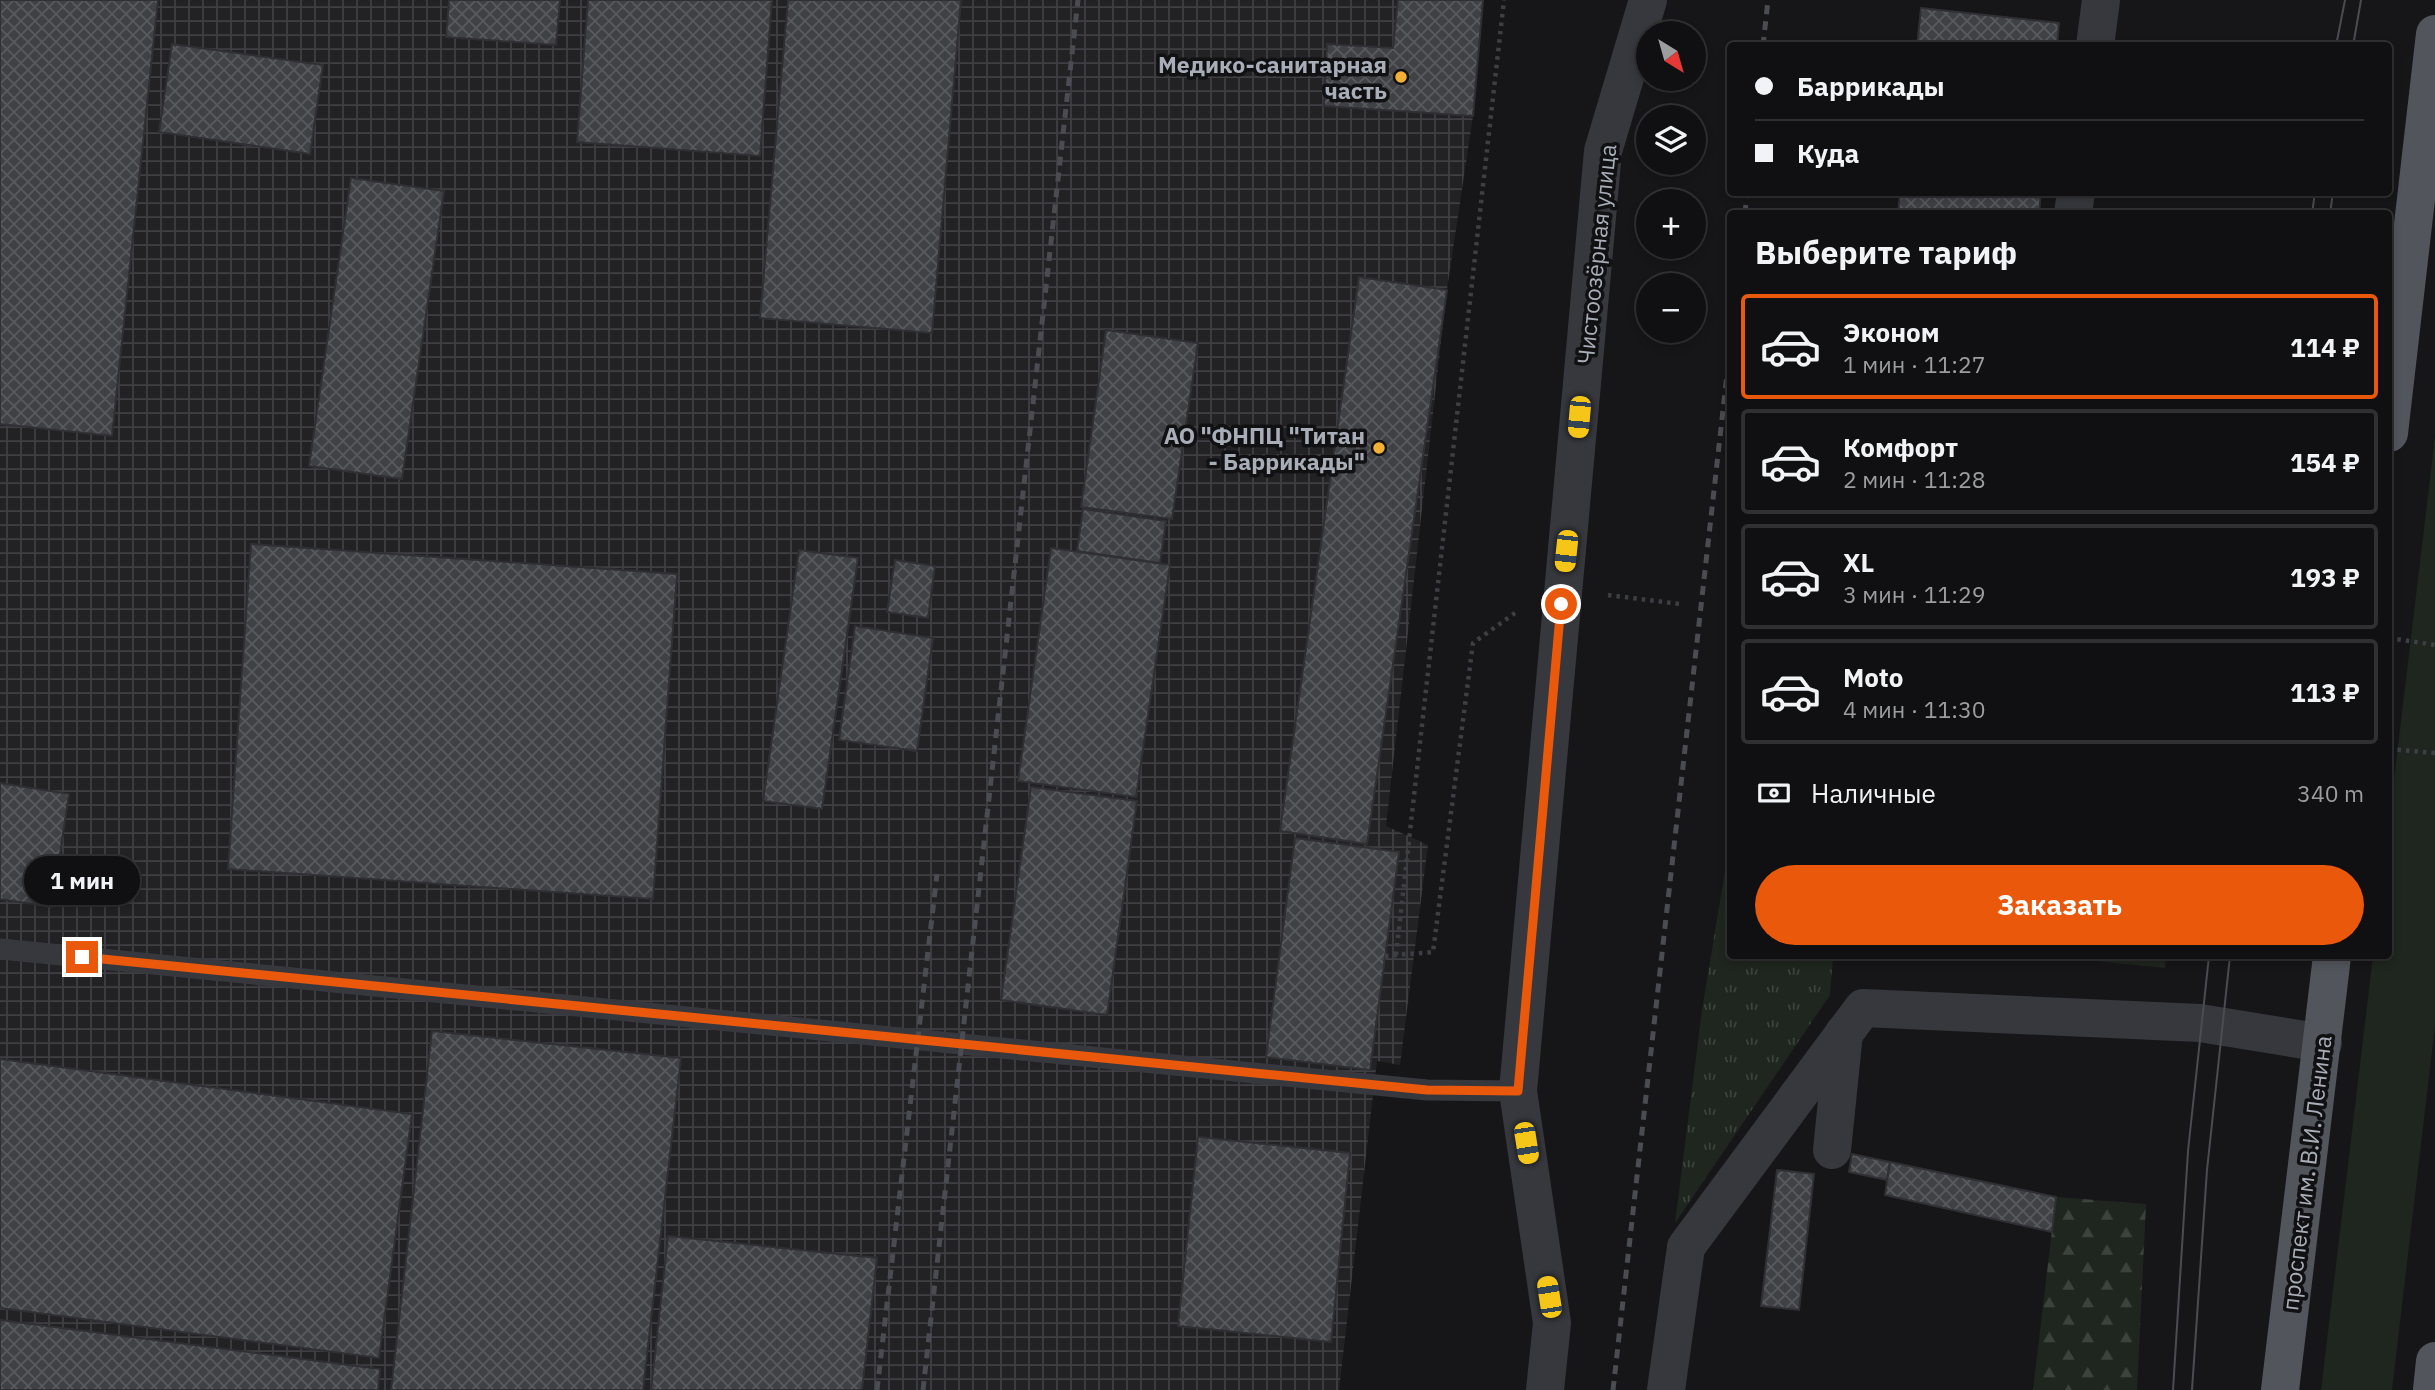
<!DOCTYPE html>
<html lang="ru">
<head>
<meta charset="utf-8">
<style>
	body { margin:0; font-family:"IBM Plex Sans",sans-serif; background:#19191b; color:#f1f3f6; height:100vh; display:flex; flex-direction:column; font-size:26px; white-space:nowrap }
	* { box-sizing:border-box; margin:0 }
	p { font-size:23px; color:#9c9d9f }
	.icon { flex:none; width:38px; height:38px; fill:none; stroke:currentColor; stroke-width:2; stroke-linecap:round; stroke-linejoin:round }
	.map { position:relative; flex:1; overflow:hidden }
	.side { position:absolute; left:1727px; top:210px; width:665px; height:749px; display:flex; flex-direction:column; background:#101012; border-radius:7px; box-shadow:0 4px 10px #0003,0 0 0 2px #303032 }
	.side>* { flex:none }
	.top-card { position:absolute; left:1727px; top:42px; width:665px; height:154px; border-radius:7px; box-shadow:0 4px 10px #0003,0 0 0 2px #303032; display:grid; align-content:center; height:154px; padding:0 28px; background:#101012 }
	.needle { width:46px; rotate:143deg }
	.tools { position:absolute; left:1636px; top:21px; display:grid; gap:14px }
	.tools a { display:grid; place-items:center; width:70px; height:70px; border-radius:50%; background:#101012; box-shadow:0 4px 10px #0003,0 0 0 2px #303032; font-size:35px }
	.end { position:absolute; width:32px; height:32px; margin:-16px; border:9px solid #ea580c; background:#fff; box-shadow:0 0 0 4px #fff }
	.from { border-radius:50% }
	.bubble { position:absolute; height:49px; border-radius:24px; background:#101012; box-shadow:0 4px 10px #0003,0 0 0 2px #303032; font-size:23px; font-weight:800; line-height:49px; text-align:center }
	.car { position:absolute; width:21px; height:42px; margin:-21px -10px; border-radius:9px; box-shadow:0 0 5px 2px #0007; background:linear-gradient(#f5c518 24%,#345 0 40%,#f5c518 0 76%,#345 0 86%,#f5c518 0) }
	.top-card b { display:flex; align-items:center; gap:24px; height:66px; font-size:26px }
	.top-card b+b { border-top:2px solid #303032 }
	.top-card i { width:18px; height:18px; background:#f1f3f6 }
	ul { padding:0; list-style:none }
	li { display:flex; align-items:center; gap:21px; height:105px; margin:0 14px 10px; padding:0 14px; border:4px solid #303032; border-radius:7px }
	li div { flex:1 }
	li b { display:block; font-size:26px }
	li em { font-style:normal; font-weight:800 }
	li.current { border-color:#ea580c }
	li>.icon { width:63px; height:63px; stroke-width:1.5 }
	h2 { padding:0 28px; font-size:32px; line-height:84px }
	.pay { display:flex; align-items:center; gap:18px; height:77px; padding:0 28px; font-size:26px }
	.pay p { margin-inline-start:auto }
	.primary-button { display:flex; gap:14px; margin-top:auto; padding:14px 28px }
	.primary-button a { flex:1; height:80px; border-radius:42px; background:#ea580c; color:#fff; font-size:28px; font-weight:800; line-height:80px; text-align:center }
	.map>svg:first-child { display:block }
	.industrial { fill:url(#industrial-grid) }
	.grass { fill:#1e261f }
	.forest { fill:url(#forest-firs) }
	.park { fill:url(#park-tufts) }
	.building { fill:url(#building-cross-hatch); stroke:#303034; stroke-width:2 }
	.lines { fill:none; stroke-linecap:round; stroke-linejoin:round }
	.path { stroke:#3d3f44; stroke-width:4.5; stroke-dasharray:3.5 5; stroke-linecap:butt }
	.service { stroke:#37383d; stroke-width:21 }
	.minor { stroke:#37383d; stroke-width:38 }
	.primary { stroke:#53555c; stroke-width:38 }
	.tram { stroke:#4a4c52; stroke-width:2 }
	.rail { stroke:#4a4c52; stroke-width:5; stroke-dasharray:9 7; stroke-linecap:butt }
	.route { stroke:#ea580c; stroke-width:9 }
	.poi-dot { fill:#f2b134; stroke:#111113; stroke-width:2.5 }
	.labels { text-anchor:middle; dominant-baseline:central; stroke-width:7; stroke-linejoin:round; paint-order:stroke }
	.poi-label { font-size:23px; font-weight:bold; fill:#a8adb8; stroke:#111113; text-anchor:end }
	.street-label { font-size:23px; fill:#a8adb8; stroke:#111113 }
</style>
</head>
<body>
<div class="map">
<svg width="2435" height="1390" viewBox="0 0 2435 1390">
	<defs>
		<pattern id="industrial-grid" width="8" height="8" patternUnits="userSpaceOnUse" patternTransform="scale(1.75)"><rect width="8" height="8" fill="#222225"/><path d="M0 4h8M4 0v8" fill="none" stroke="#3f3f43"/></pattern>
		<pattern id="forest-firs" width="22" height="20" patternUnits="userSpaceOnUse" patternTransform="scale(1.75)"><rect width="22" height="20" fill="#1e261f"/><path d="M5 1l3.5 6h-7zM16 11l3.5 6h-7z" fill="#3c433d"/></pattern>
		<pattern id="park-tufts" width="24" height="20" patternUnits="userSpaceOnUse" patternTransform="scale(1.75)"><rect width="24" height="20" fill="#1e261f"/><path d="M3 7l-1-3M5 7V3M7 7l1-3M15 17l-1-3M17 17v-4M19 17l1-3" fill="none" stroke="#3c433d"/></pattern>
		<pattern id="building-cross-hatch" width="8" height="8" patternUnits="userSpaceOnUse" patternTransform="scale(1.75)"><rect width="8" height="8" fill="#404145"/><path d="M0 0l8 8M0 8l8-8" fill="none" stroke="#595a5e"/></pattern>
	</defs>
	<rect width="100%" height="100%" fill="#161618"/>
	<!-- industrial -->
	<polygon class="industrial" points="0,0 1483,0 1473,116 1447,289 1386,826 1428,845 1400,1065 1377,1061 1339,1390 0,1390"/>
	<!-- grass -->
	<polygon class="grass" points="2435,437 2435,1026 2392,1390 2321,1390 2373,956 2389,956 2389,821"/>
	<!-- forest -->
	<polygon class="forest" points="2056,1197 2146,1204 2137,1390 2033,1390"/>
	<!-- park -->
	<g class="park">
		<polygon points="1731,835 1731,956 1833,956 1830,995 1675,1223 1702,1010"/>
		<polygon points="2077,956 2166,956 2165,968 2077,959"/>
	</g>
	<!-- building -->
	<g class="building">
		<polygon points="0,0 158,0 112,436 0,424"/>
		<polygon points="449,0 560,0 556,45 446,37"/>
		<polygon points="588,0 772,0 760,156 577,142"/>
		<polygon points="788,0 961,0 932,333 760,318"/>
		<polygon points="1398,0 1483,0 1473,116 1324,106 1327,44 1393,48"/>
		<polygon points="1921,8 2059,23 2057,46 1917,46"/>
		<polygon points="172,44 323,65 310,154 159,132"/>
		<polygon points="351,178 444,191 402,479 309,466"/>
		<polygon points="1900,192 2041,192 2039,214 1898,214"/>
		<polygon points="1359,277 1447,290 1367,844 1280,831"/>
		<polygon points="1106,330 1198,343 1172,519 1081,507"/>
		<polygon points="1083,509 1166,521 1160,563 1077,551"/>
		<polygon points="251,544 677,574 653,899 228,869"/>
		<polygon points="1051,548 1170,565 1136,797 1018,781"/>
		<polygon points="799,550 858,558 822,809 763,801"/>
		<polygon points="895,560 935,566 928,618 887,612"/>
		<polygon points="855,626 933,638 917,751 839,740"/>
		<polygon points="0,783 69,794 52,907 0,899"/>
		<polygon points="1031,787 1137,801 1107,1015 1001,1000"/>
		<polygon points="1295,838 1399,852 1370,1070 1266,1057"/>
		<polygon points="432,1031 681,1058 643,1390 391,1390"/>
		<polygon points="0,1059 412,1114 379,1358 0,1308"/>
		<polygon points="1198,1137 1350,1153 1331,1342 1178,1326"/>
		<polygon points="1852,1154 1890,1162 1887,1180 1849,1172"/>
		<polygon points="1890,1162 2056,1197 2052,1232 1885,1195"/>
		<polygon points="1777,1170 1814,1174 1799,1310 1761,1306"/>
		<polygon points="668,1236 877,1258 862,1390 651,1390"/>
		<polygon points="0,1320 380,1369 378,1390 0,1390"/>
	</g>
	<g class="lines">
		<!-- path -->
		<g class="path">
			<polyline points="1608,595 1680,604"/>
			<polyline points="2389,638 2435,645"/>
			<polyline points="2389,749 2435,753"/>
			<polyline points="1396,955 1504,0"/>
			<polyline points="1385,956 1433,952 1473,643 1515,613"/>
		</g>
		<!-- service -->
		<polyline class="service" points="0,949 1427,1090 1518,1091"/>
		<!-- minor -->
		<g class="minor">
			<polyline points="2095,46 2101,0"/>
			<polyline points="2073,214 2076,192"/>
			<polyline points="1832,1150 1844,1033"/>
			<polyline points="1545,1390 1552,1323 1518,1091 1603,151 1648,0"/>
			<polyline points="1666,1390 1686,1247 1863,1008 2200,1023 2323,1043"/>
		</g>
		<!-- primary -->
		<g class="primary">
			<polyline points="2389,433 2435,34"/>
			<polyline points="2280,1390 2332,956"/>
			<polyline points="2432,1390 2435,1361"/>
		</g>
		<!-- tram -->
		<g class="tram">
			<polyline points="2336,46 2345,0"/>
			<polyline points="2353,46 2361,0"/>
			<polyline points="2312,214 2315,192"/>
			<polyline points="2330,214 2333,192"/>
			<polyline points="2173,1390 2188,1151 2209,956"/>
			<polyline points="2192,1390 2207,1170 2230,956"/>
		</g>
		<!-- rail -->
		<g class="rail">
			<polyline points="1763,46 1768,0"/>
			<polyline points="1745,214 1747,192"/>
			<polyline points="877,1390 937,874"/>
			<polyline points="923,1390 1078,0"/>
			<polyline points="1613,1390 1731,339"/>
		</g>
	</g>
	<g class="lines">
		<!-- route -->
		<polyline class="route" points="82,957 1427,1090 1518,1091 1561,604"/>
	</g>
	<!-- markers -->
	<g class="poi-dot">
		<circle cx="1401" cy="77" r="7"/>
		<circle cx="1379" cy="448" r="7"/>
	</g>
	<g class="labels">
		<!-- poi labels -->
		<g class="poi-label">
			<text x="1387" y="64">Медико-санитарная<tspan x="1387" dy="26">часть</tspan></text>
			<text x="1365" y="435">АО "ФНПЦ "Титан<tspan x="1365" dy="26">- Баррикады"</tspan></text>
		</g>
		<!-- street labels -->
		<g class="street-label">
			<text transform="translate(1596 254) rotate(-84)">Чистоозёрная улица</text>
			<text transform="translate(2306 1173) rotate(-83)">проспект им. В.И. Ленина</text>
		</g>
	</g>
</svg>
<div class="tools">
<a><svg class="needle" viewBox="-14 -14 28 28"><path d="M0-13l5 13h-10z" fill="#e53935"/><path d="M0 13l5-13h-10z" fill="#9c9d9f"/></svg></a>
<a><svg class="icon" aria-label="layers" viewBox="0 0 24 24"><path d="M12 4l9 5-9 5-9-5zM3 14l9 5 9-5"/></svg></a>
<a>+</a>
<a>−</a>
</div>
<i class="end from" style="left:1561px;top:604px"></i>
<i class="end" style="left:82px;top:957px"></i>
<div class="bubble" style="left:24px;top:856px;width:116px">1 мин</div>
<i class="car" style="left:1579px;top:417px;rotate:185deg"></i>
<i class="car" style="left:1566px;top:551px;rotate:186deg"></i>
<i class="car" style="left:1526px;top:1143px;rotate:171deg"></i>
<i class="car" style="left:1549px;top:1297px;rotate:351deg"></i>
<div class="top-card">
<b><i class="from"></i>Баррикады</b>
<b><i></i>Куда</b>
</div>
<section class="side">
<h2>Выберите тариф</h2>
<ul>
<li class="current"><svg class="icon" aria-label="car" viewBox="0 0 24 24"><path d="M5 17H2v-5l4-1 3-4h7l3 4 3 1v5h-3M9 17h6M6 11h13"/><circle cx="7" cy="17" r="2"/><circle cx="17" cy="17" r="2"/></svg><div><b>Эконом</b><p>1 мин · 11:27</p></div><em>114 ₽</em></li>
<li><svg class="icon" aria-label="car" viewBox="0 0 24 24"><path d="M5 17H2v-5l4-1 3-4h7l3 4 3 1v5h-3M9 17h6M6 11h13"/><circle cx="7" cy="17" r="2"/><circle cx="17" cy="17" r="2"/></svg><div><b>Комфорт</b><p>2 мин · 11:28</p></div><em>154 ₽</em></li>
<li><svg class="icon" aria-label="car" viewBox="0 0 24 24"><path d="M5 17H2v-5l4-1 3-4h7l3 4 3 1v5h-3M9 17h6M6 11h13"/><circle cx="7" cy="17" r="2"/><circle cx="17" cy="17" r="2"/></svg><div><b>XL</b><p>3 мин · 11:29</p></div><em>193 ₽</em></li>
<li><svg class="icon" aria-label="car" viewBox="0 0 24 24"><path d="M5 17H2v-5l4-1 3-4h7l3 4 3 1v5h-3M9 17h6M6 11h13"/><circle cx="7" cy="17" r="2"/><circle cx="17" cy="17" r="2"/></svg><div><b>Moto</b><p>4 мин · 11:30</p></div><em>113 ₽</em></li>
</ul>
<div class="pay"><svg class="icon" aria-label="cash" viewBox="0 0 24 24"><path d="M3 7h18v10H3z"/><circle cx="12" cy="12" r="2"/></svg>Наличные<p>340 m</p></div>
<div class="primary-button"><a>Заказать</a></div>
</section>
</div>
</body>
</html>
